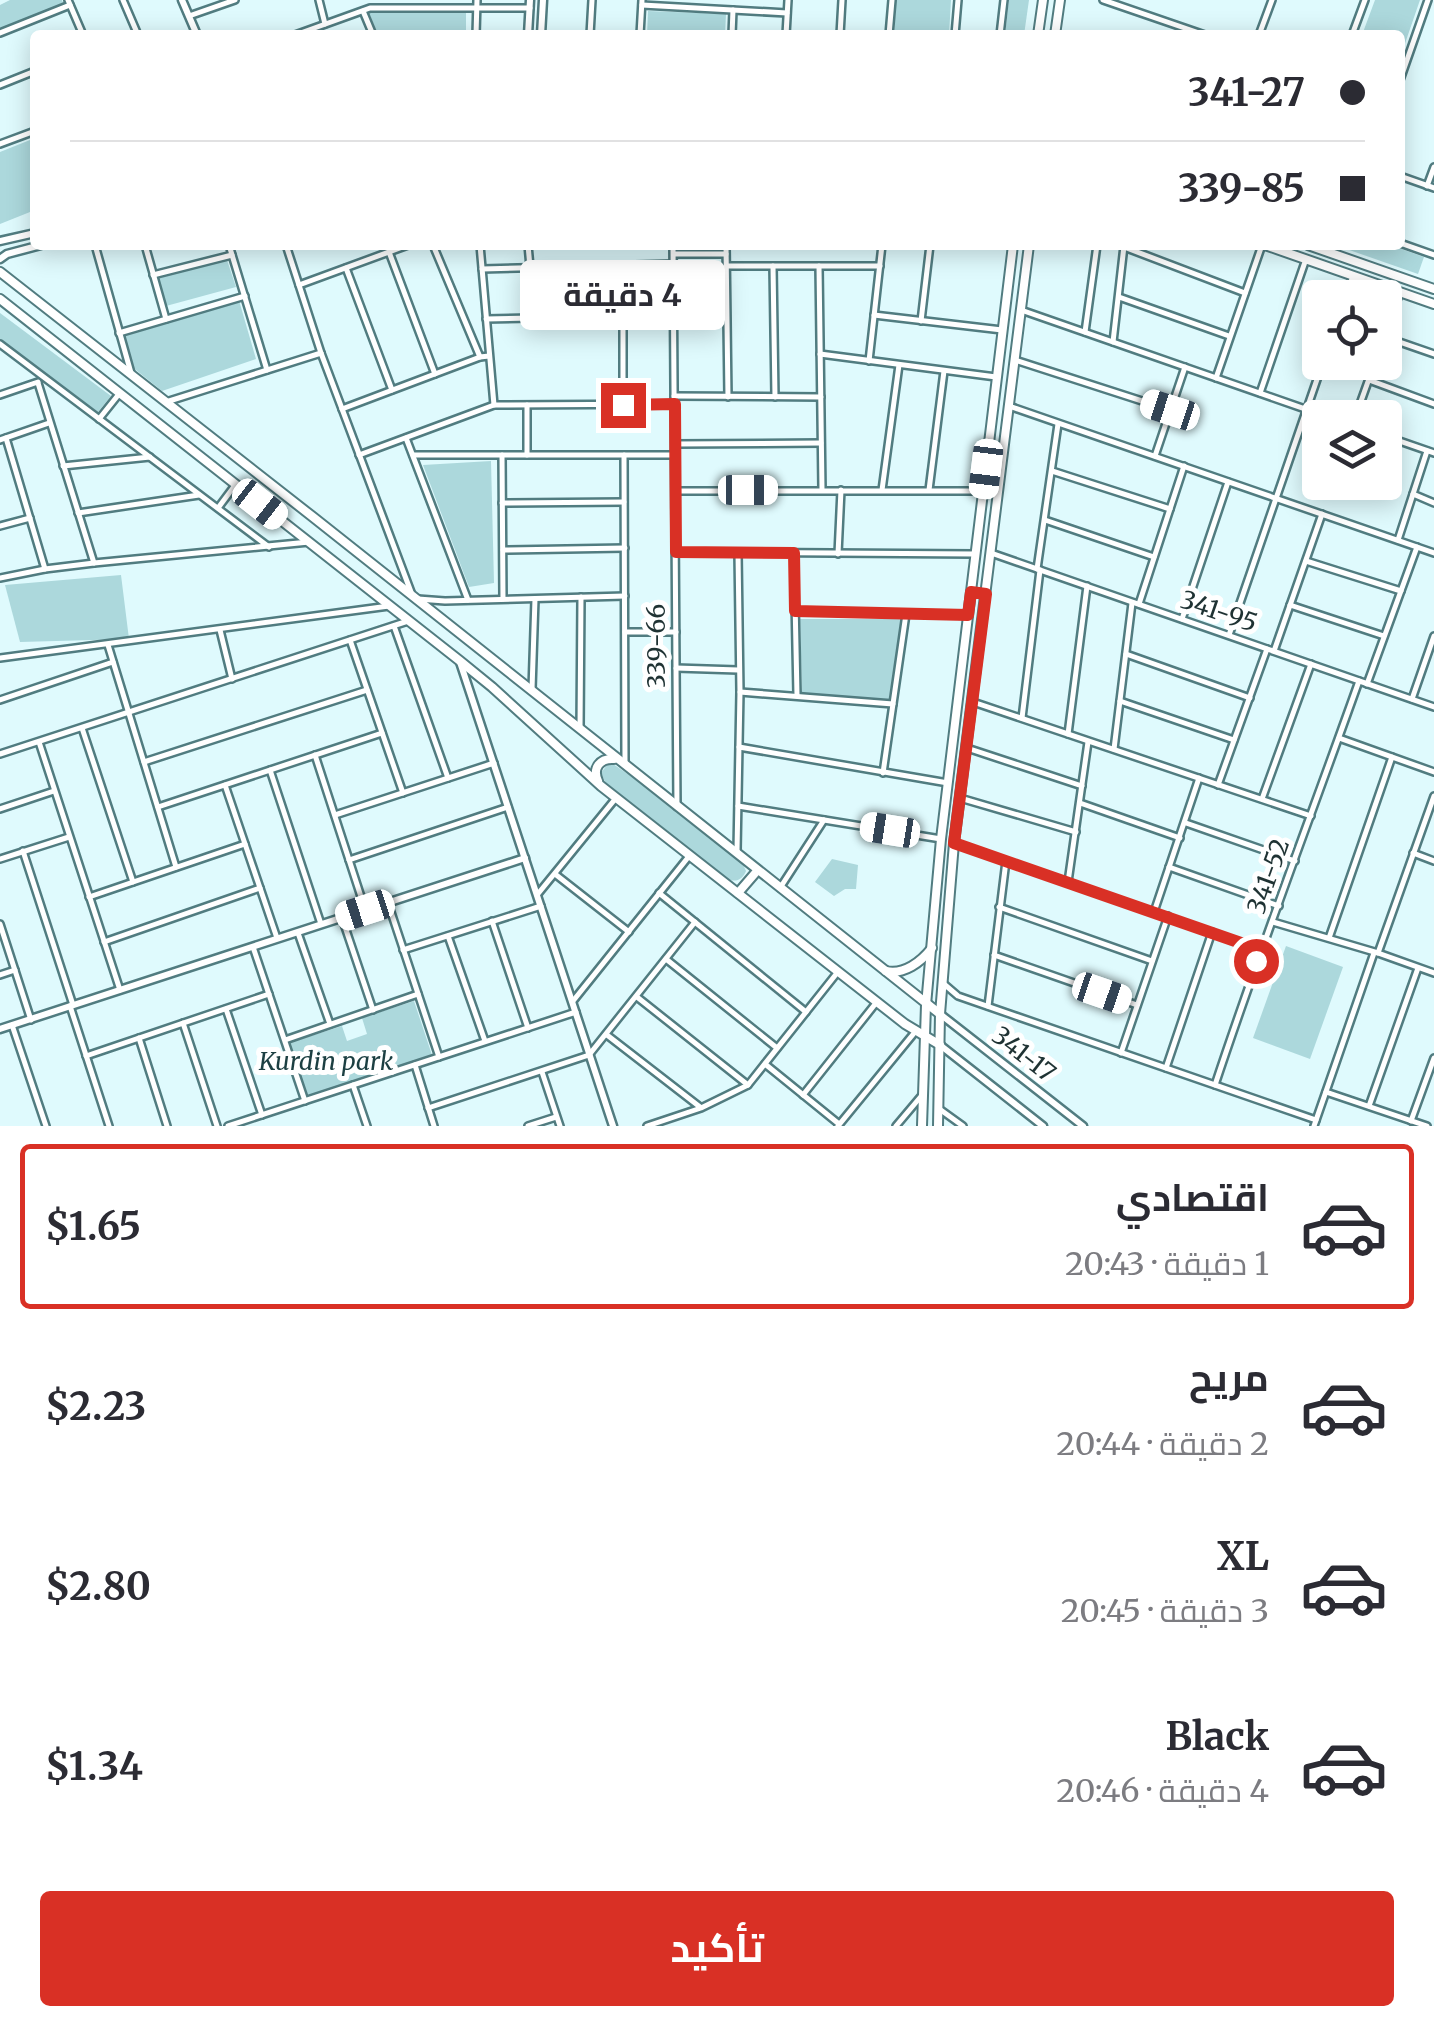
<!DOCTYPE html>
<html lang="ar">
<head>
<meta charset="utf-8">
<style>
	body { margin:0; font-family:Merriweather,Cairo,serif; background:#f2f2f3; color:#2b2b33; direction:rtl; height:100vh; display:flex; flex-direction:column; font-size:38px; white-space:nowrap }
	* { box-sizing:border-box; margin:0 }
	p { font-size:32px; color:#7c7c81 }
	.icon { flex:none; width:55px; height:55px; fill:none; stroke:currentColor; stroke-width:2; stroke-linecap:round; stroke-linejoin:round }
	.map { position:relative; height:1126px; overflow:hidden; direction:ltr }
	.sheet { display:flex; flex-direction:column; background:#fff; flex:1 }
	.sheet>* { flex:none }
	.banner { position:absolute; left:30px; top:30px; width:1375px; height:220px; border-radius:10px; box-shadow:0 5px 25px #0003; direction:rtl; display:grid; align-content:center; height:220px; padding:0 40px; background:#fff }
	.controls { position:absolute; left:1302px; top:280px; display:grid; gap:20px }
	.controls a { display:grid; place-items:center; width:100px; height:100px; border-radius:10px; background:#fff; box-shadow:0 5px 25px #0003; font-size:50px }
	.end { position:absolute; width:45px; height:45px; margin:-22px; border:12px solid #d93025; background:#fff; box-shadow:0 0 0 5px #fff }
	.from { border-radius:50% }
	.bubble { position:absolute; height:70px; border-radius:10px; background:#fff; box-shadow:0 5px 25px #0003; font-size:32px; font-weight:700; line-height:70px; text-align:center; direction:rtl }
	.car { position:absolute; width:30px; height:60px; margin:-30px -15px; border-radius:12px; box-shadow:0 0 8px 2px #0007; background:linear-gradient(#fff 24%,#345 0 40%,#fff 0 76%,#345 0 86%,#fff 0) }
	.banner b { display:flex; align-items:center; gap:35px; height:95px; font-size:38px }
	.banner b+b { border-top:2px solid #e1e1e2 }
	.banner i { width:25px; height:25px; background:#2b2b33 }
	ul { padding:18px 0 0; list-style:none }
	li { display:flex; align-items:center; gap:30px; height:165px; margin:0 20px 15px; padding:0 20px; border:5px solid transparent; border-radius:10px }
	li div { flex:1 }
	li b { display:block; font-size:38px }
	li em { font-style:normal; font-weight:700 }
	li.selected { border-color:#d93025 }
	li>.icon { width:90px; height:90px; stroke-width:1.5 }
	.action { display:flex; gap:20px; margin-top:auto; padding:20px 40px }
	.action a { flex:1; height:115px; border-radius:10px; background:#d93025; color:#fff; font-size:40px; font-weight:700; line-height:115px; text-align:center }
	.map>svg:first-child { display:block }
	.green { fill:#acd8dc }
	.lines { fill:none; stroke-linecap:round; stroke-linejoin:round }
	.minor-casing { stroke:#517c80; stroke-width:10 }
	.tertiary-casing { stroke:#517c80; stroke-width:11 }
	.secondary-casing { stroke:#517c80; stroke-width:12 }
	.minor { stroke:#fff; stroke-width:5 }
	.tertiary { stroke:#fff; stroke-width:6 }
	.secondary { stroke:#fff; stroke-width:8 }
	.route { stroke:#d93025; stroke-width:12 }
	.labels { text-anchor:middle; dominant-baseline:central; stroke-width:10; stroke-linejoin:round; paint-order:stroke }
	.street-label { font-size:25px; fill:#1f3233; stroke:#fff }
	.park-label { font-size:25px; font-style:italic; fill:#1c3f42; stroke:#fff }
</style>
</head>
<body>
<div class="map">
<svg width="1434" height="1126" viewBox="0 0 1434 1126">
	<rect width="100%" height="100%" fill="#dffafd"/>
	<!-- green -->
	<g class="green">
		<polygon points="10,0 62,0 64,5 0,29 0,5"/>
		<polygon points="896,0 951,0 949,35 894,35"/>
		<polygon points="1009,0 1029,0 1024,35 1005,35"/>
		<polygon points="1375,0 1420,0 1400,58 1400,35 1362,35"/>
		<polygon points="466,11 466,35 378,35 369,13"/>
		<polygon points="648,11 726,14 725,35 647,35"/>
		<polygon points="35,138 35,210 0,224 0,152"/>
		<polygon points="1335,245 1390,245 1424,257 1418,274"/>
		<polygon points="225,254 236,287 166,306 155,271"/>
		<polygon points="238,297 256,359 162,391 131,366 121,331"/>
		<polygon points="0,313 111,396 98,412 0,339"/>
		<polygon points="491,461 494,583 469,587 423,465"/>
		<polygon points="121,575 129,639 20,642 5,585"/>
		<polygon points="800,619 901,619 889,700 802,693"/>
		<path d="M613,764L647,787L741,860L746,871C743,879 736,883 728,879L605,782L601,773L607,765Z"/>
		<polygon points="832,859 858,865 856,889 845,889 834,896 815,882"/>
		<polygon points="1286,946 1343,967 1310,1059 1253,1038"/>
		<polygon points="414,1001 432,1055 307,1097 289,1043 342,1026 347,1041 367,1034 362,1018"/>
	</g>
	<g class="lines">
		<!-- minor casing -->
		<g class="minor-casing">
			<g id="minor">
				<polyline points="68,0 83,35"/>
				<polyline points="123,0 138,35"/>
				<polyline points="319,0 325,24"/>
				<polyline points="1103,0 1205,35"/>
				<polyline points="642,5 787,13"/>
				<polyline points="363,11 373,35"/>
				<polyline points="189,16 235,0"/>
				<polyline points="0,33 70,5"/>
				<polyline points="295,35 370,8 530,8"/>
				<polyline points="476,35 477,0"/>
				<polyline points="590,35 592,0"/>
				<polyline points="640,35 642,0"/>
				<polyline points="732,35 733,10"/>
				<polyline points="786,35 788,0"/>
				<polyline points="840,35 842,0"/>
				<polyline points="889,35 892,0"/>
				<polyline points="955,35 958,0"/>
				<polyline points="1000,35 1004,0"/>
				<polyline points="1259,35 1272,0"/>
				<polyline points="1352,35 1365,0"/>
				<polyline points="1400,80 1428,0"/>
				<polyline points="0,85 35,71"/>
				<polyline points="0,144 35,131"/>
				<polyline points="1400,176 1434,188"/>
				<polyline points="1427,186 1434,167"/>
				<polyline points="1400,243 1434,255"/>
				<polyline points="95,245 131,373"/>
				<polyline points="145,245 166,319"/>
				<polyline points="229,245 267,370"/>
				<polyline points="286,245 321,353 411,592"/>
				<polyline points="433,245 480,357"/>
				<polyline points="480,245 494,405"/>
				<polyline points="528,245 530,267"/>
				<polyline points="673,245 677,807"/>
				<polyline points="726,245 728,397"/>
				<polyline points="1124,247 1245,293"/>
				<polyline points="389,252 435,374"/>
				<polyline points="674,254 726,254"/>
				<polyline points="726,266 880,266"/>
				<polyline points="773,266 775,397"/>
				<polyline points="819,266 822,490"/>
				<polyline points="346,268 392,390"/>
				<polyline points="482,269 674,264"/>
				<polyline points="153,275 232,255"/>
				<polyline points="299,285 408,245"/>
				<polyline points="1119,297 1229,336"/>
				<polyline points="1345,298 1353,276"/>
				<polyline points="1021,310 1331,418"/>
				<polyline points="874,315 1002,330"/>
				<polyline points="486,319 623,316"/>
				<polyline points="921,321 930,245"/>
				<polyline points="1085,332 1097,245"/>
				<polyline points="119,333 245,296"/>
				<polyline points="1385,334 1400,292"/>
				<polyline points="1385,337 1434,354"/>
				<polyline points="1113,342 1124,246"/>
				<polyline points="0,344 269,547"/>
				<polyline points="820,354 996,377"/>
				<polyline points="1015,360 1170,410"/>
				<polyline points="869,361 882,245"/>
				<polyline points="1216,378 1262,245"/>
				<polyline points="1369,380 1434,404"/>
				<polyline points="38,383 94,563"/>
				<polyline points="1260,393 1306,259"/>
				<polyline points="0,395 38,382"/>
				<polyline points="674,396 821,397"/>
				<polyline points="166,402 321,353"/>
				<polyline points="623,405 623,266"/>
				<polyline points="1009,406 1434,553"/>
				<polyline points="342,409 480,357 489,356"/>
				<polyline points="1355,418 1375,362"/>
				<polyline points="99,419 119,394"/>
				<polyline points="1385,436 1434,453"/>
				<polyline points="6,438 45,569"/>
				<polyline points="406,438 468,600"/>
				<polyline points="0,440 49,423"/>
				<polyline points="675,444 821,443"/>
				<polyline points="359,455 494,405 675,404"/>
				<polyline points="413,455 675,455"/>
				<polyline points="502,455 503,599"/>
				<polyline points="527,455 527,405"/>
				<polyline points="624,455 625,762"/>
				<polyline points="1155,456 1185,367"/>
				<polyline points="63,466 150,457"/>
				<polyline points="1052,471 1170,509"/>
				<polyline points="882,490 899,365"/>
				<polyline points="929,490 944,371"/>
				<polyline points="675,491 982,491"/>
				<polyline points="1413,494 1434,503"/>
				<polyline points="502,503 624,502"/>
				<polyline points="218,508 236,484"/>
				<polyline points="78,513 199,495"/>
				<polyline points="1045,520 1154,557"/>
				<polyline points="0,526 30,518"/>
				<polyline points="1398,540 1427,451"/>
				<polyline points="503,550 625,548"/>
				<polyline points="676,552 975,554"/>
				<polyline points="794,553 797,695"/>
				<polyline points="991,553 1434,707"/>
				<polyline points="838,554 841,490"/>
				<polyline points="1306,561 1401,591"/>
				<polyline points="1037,569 1058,424"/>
				<polyline points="0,578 45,569 94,563 309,542"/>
				<polyline points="418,599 445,601 625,596"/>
				<polyline points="1139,604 1184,466"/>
				<polyline points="1290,605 1384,636"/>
				<polyline points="795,611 968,615"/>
				<polyline points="1182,619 1228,482"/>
				<polyline points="394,626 448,778"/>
				<polyline points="220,630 232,679"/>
				<polyline points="625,632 676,632"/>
				<polyline points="1229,635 1323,362"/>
				<polyline points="350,640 403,793"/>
				<polyline points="108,645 176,867"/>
				<polyline points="1274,651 1322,514"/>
				<polyline points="1126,654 1250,698"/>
				<polyline points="0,658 389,606"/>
				<polyline points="676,668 738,670"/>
				<polyline points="1367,684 1417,547"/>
				<polyline points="532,689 535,599"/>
				<polyline points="740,692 893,704"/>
				<polyline points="1412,699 1434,636"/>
				<polyline points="0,700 113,662"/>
				<polyline points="1120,701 1234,740"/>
				<polyline points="973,702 1311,816"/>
				<polyline points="1022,718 1040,570"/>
				<polyline points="82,728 133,882"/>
				<polyline points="580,729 581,597"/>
				<polyline points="1068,734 1087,586"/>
				<polyline points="1339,738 1434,772"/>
				<polyline points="39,742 120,990"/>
				<polyline points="739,747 948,783"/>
				<polyline points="967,748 1082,786"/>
				<polyline points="1114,749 1132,603"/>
				<polyline points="0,754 408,621"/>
				<polyline points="315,755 365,909"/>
				<polyline points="144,762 367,690"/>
				<polyline points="270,770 321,924"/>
				<polyline points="883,773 906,614"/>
				<polyline points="225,785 277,938"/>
				<polyline points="1218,785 1267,649"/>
				<polyline points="960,798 1076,832"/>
				<polyline points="1262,799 1311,664"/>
				<polyline points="1080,803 1180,838"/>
				<polyline points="738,806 941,839"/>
				<polyline points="158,807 382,733"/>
				<polyline points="0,809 54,791"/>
				<polyline points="335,815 494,763"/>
				<polyline points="1186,823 1295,861"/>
				<polyline points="954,843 1261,950"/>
				<polyline points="23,851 73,1005"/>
				<polyline points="737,851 740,692 738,553"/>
				<polyline points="1413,853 1434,861"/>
				<polyline points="0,859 69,837"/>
				<polyline points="349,860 508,807"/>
				<polyline points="1169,867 1279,906"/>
				<polyline points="555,874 629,932"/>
				<polyline points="1068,882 1088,742"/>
				<polyline points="780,888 824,820"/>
				<polyline points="659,893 806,1012"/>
				<polyline points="537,895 616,798"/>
				<polyline points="89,897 245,844"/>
				<polyline points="388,903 439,1057"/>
				<polyline points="999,907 1152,961"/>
				<polyline points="1154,912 1199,778"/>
				<polyline points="342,918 373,1010"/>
				<polyline points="492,921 528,1028"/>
				<polyline points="1273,922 1378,953 1434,973"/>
				<polyline points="0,924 31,1020"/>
				<polyline points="298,933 330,1024"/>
				<polyline points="448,936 485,1041"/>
				<polyline points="1329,938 1392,757"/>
				<polyline points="104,942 260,888"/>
				<polyline points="253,947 305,1101"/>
				<polyline points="403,950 541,906"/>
				<polyline points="1378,953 1434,796"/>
				<polyline points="994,955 1137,1005"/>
				<polyline points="666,959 777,1048"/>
				<polyline points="0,975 15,970"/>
				<polyline points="944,984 958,996 1316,1120"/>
				<polyline points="637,997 748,1085"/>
				<polyline points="573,1001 690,855"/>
				<polyline points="70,1006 109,1126"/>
				<polyline points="988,1006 1006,861"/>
				<polyline points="226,1009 262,1115"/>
				<polyline points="183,1023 217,1126"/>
				<polyline points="12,1025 46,1126"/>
				<polyline points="607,1035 700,1107"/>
				<polyline points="139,1038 167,1126"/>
				<polyline points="285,1040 418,994"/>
				<polyline points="1121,1053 1168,916"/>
				<polyline points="86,1056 269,994"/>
				<polyline points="765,1064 839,1124"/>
				<polyline points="415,1065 434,1126"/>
				<polyline points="1166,1068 1212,932"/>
				<polyline points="542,1072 560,1126"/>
				<polyline points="353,1085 367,1126"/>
				<path d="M1215,1085C1260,949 1311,816 1359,681"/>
				<polyline points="1326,1092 1427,1126"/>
				<polyline points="803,1095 876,1003"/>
				<polyline points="1369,1106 1418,968"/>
				<polyline points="428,1108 589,1055 695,922"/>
				<polyline points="938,1108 963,1126"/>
				<polyline points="1411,1121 1434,1058"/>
				<polyline points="228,1126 576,1012"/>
				<polyline points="528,1126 556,1117"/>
				<polyline points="647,1126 701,1108 748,1085 837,973"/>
				<polyline points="838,1126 915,1032"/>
				<polyline points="896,1126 923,1094"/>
				<polyline points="1314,1126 1374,953"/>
			</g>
		</g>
		<!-- tertiary casing -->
		<g class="tertiary-casing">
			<g id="tertiary">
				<polyline points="182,0 197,35"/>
				<polyline points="528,35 530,0"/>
				<polyline points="541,35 543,0"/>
				<polyline points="0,241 35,233"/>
				<polyline points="0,259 7,254 41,245"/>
				<polyline points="460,662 613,1126"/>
				<polyline points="940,1014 1083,1126"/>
				<polyline points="0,1029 525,858"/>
				<polyline points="940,1045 1043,1126"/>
			</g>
		</g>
		<!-- secondary casing -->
		<g class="secondary-casing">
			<g id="secondary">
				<polyline points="1038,35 1043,0"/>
				<polyline points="1055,35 1060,0"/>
				<polyline points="1265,245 1434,304"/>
				<polyline points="1308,245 1434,289"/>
				<polyline points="0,272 313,517 940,1014"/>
				<polyline points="0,299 460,661 492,687 601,786 905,1024 940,1045"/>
				<path d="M598,781C592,768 600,758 614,759"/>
				<polyline points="738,893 757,871"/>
				<path d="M886,971C904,975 921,962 932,948"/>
				<polyline points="922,1126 926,1005 941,839 1013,245"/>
				<polyline points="938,1126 940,1014 954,843 1029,245"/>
			</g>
		</g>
		<!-- minor -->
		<use href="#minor" class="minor"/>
		<!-- tertiary -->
		<use href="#tertiary" class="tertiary"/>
		<!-- secondary -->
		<use href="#secondary" class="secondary"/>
	</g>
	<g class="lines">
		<!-- route -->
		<polyline class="route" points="623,405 675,404 676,552 794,553 795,611 968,615 971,592 986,594 954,843 1261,950 1256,961"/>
	</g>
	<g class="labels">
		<!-- street labels -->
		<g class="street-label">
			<text transform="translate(1219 611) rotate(19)">341-95</text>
			<text transform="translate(656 646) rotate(-90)">339-66</text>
			<text transform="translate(1268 876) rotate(-70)">341-52</text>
			<text transform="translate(1024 1054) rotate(38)">341-17</text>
		</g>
		<!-- park labels -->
		<g class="park-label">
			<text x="326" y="1061">Kurdin park</text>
		</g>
	</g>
</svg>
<div class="controls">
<a><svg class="icon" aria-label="locate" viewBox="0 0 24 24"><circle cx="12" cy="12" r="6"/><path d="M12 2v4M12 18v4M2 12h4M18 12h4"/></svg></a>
<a><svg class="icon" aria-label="layers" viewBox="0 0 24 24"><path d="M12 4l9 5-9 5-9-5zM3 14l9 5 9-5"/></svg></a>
</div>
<i class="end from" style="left:1256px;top:961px"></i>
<i class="end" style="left:623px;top:405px"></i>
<div class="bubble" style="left:520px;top:260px;width:205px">4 دقيقة</div>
<i class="car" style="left:1170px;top:410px;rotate:288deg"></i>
<i class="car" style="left:986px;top:469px;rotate:187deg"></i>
<i class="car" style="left:748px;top:490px;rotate:90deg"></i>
<i class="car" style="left:260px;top:504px;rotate:128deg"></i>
<i class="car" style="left:890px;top:830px;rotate:279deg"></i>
<i class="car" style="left:365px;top:910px;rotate:252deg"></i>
<i class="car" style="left:1102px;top:993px;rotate:109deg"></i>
<div class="banner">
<b><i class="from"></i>341-27</b>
<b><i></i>339-85</b>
</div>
</div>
<section class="sheet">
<ul>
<li class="selected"><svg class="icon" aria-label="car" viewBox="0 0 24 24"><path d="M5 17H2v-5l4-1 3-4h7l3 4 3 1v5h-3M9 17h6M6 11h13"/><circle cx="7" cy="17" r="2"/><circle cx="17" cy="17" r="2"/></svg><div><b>اقتصادي</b><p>1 دقيقة · 20:43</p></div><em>$1.65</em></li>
<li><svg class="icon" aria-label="car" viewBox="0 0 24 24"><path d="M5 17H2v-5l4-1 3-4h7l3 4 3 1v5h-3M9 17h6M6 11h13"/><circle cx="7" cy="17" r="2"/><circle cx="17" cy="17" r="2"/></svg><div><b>مريح</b><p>2 دقيقة · 20:44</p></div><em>$2.23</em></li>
<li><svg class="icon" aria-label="car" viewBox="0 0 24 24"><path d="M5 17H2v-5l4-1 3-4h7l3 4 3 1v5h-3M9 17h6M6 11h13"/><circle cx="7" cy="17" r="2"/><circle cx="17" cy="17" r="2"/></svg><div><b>XL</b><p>3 دقيقة · 20:45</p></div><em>$2.80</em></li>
<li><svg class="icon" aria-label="car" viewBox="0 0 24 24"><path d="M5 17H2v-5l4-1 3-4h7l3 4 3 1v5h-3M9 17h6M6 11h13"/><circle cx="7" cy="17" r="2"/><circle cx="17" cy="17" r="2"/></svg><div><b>Black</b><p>4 دقيقة · 20:46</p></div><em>$1.34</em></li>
</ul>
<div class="action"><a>تأكيد</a></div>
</section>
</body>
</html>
